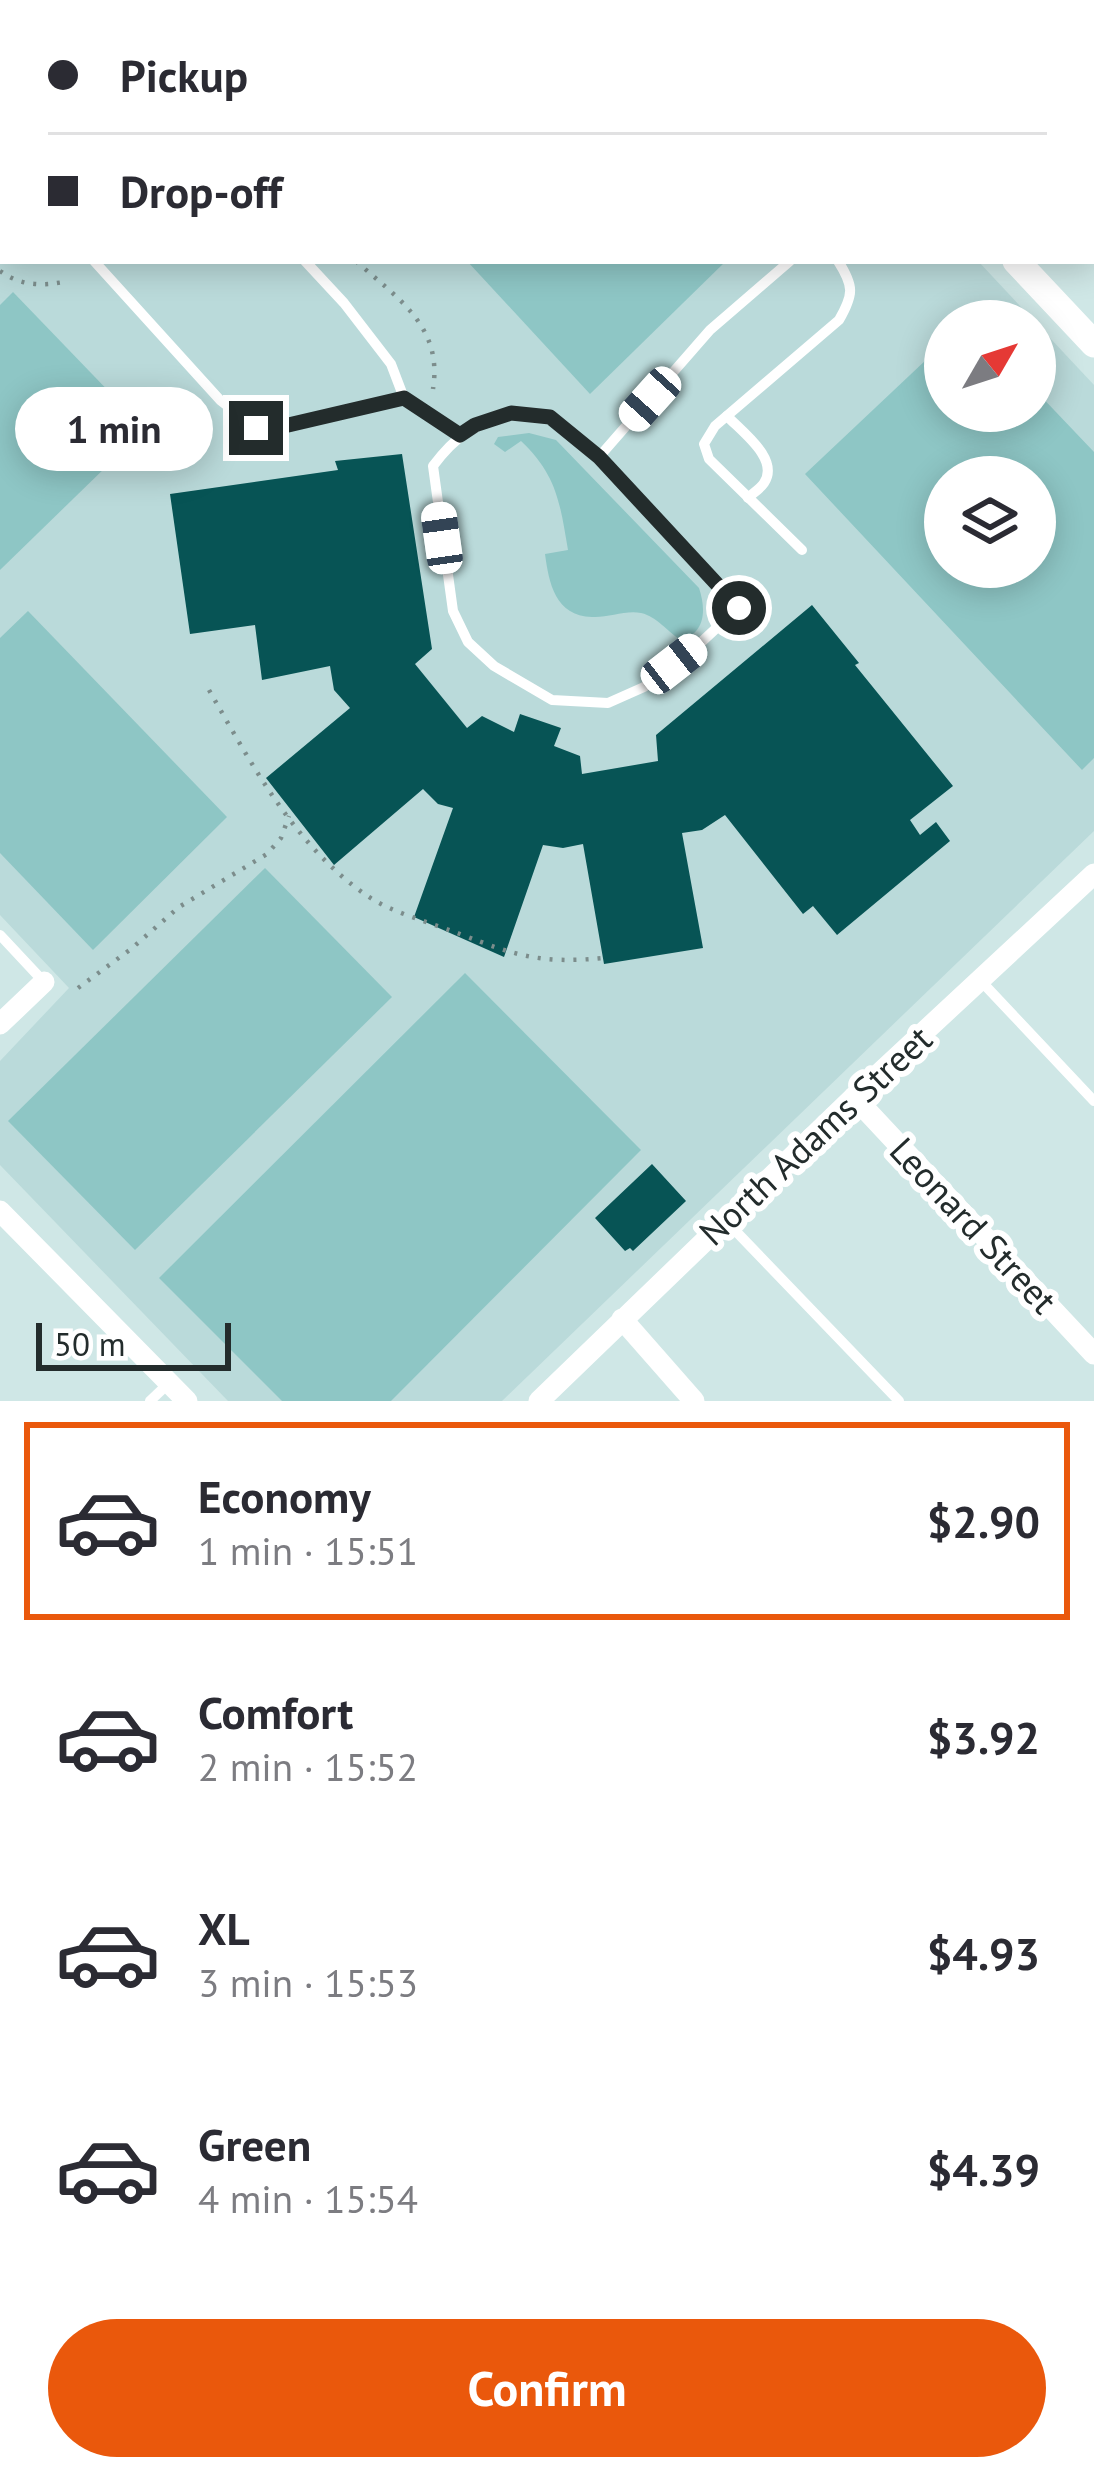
<!DOCTYPE html>
<html lang="en">
<head>
<meta charset="utf-8">
<style>
	body { margin:0; font-family:"PT Sans",sans-serif; background:#f2f2f3; color:#2b2b33; height:100vh; display:flex; flex-direction:column; font-size:45px; white-space:nowrap }
	* { box-sizing:border-box; margin:0 }
	p { font-size:39px; color:#7c7c81 }
	.icon { flex:none; width:66px; height:66px; fill:none; stroke:currentColor; stroke-width:2; stroke-linecap:round; stroke-linejoin:round }
	.map { position:relative; height:1401px; overflow:hidden }
	.side { display:flex; flex-direction:column; background:#fff; flex:1 }
	.side>* { flex:none }
	.hud { position:absolute; left:0px; top:0px; width:1095px; height:264px; box-shadow:0 6px 30px #0003; display:grid; align-content:center; height:264px; padding:0 48px; background:#fff }
	.needle { width:78px; rotate:51deg }
	.controls { position:absolute; left:924px; top:300px; display:grid; gap:24px }
	.controls a { display:grid; place-items:center; width:132px; height:132px; border-radius:50%; background:#fff; box-shadow:0 6px 30px #0003; font-size:60px }
	.scale { position:absolute; left:36px; bottom:30px; width:195px; box-sizing:border-box; padding-left:12px; border:6px solid #232c2c; border-top:0; font-size:33px; line-height:42px; white-space:nowrap; color:#232c2c; -webkit-text-stroke:9px #fff; paint-order:stroke }
	.end { position:absolute; width:54px; height:54px; margin:-27px; border:15px solid #232c2c; background:#fff; box-shadow:0 0 0 6px #fff }
	.from { border-radius:50% }
	.bubble { position:absolute; height:84px; border-radius:42px; background:#fff; box-shadow:0 6px 30px #0003; font-size:39px; font-weight:800; line-height:84px; text-align:center }
	.car { position:absolute; width:36px; height:72px; margin:-36px -18px; border-radius:15px; box-shadow:0 0 9px 3px #0007; background:linear-gradient(#fff 24%,#345 0 40%,#fff 0 76%,#345 0 86%,#fff 0) }
	.hud b { display:flex; align-items:center; gap:42px; height:114px; font-size:45px }
	.hud b+b { border-top:3px solid #e1e1e2 }
	.hud i { width:30px; height:30px; background:#2b2b33 }
	ul { padding:21px 0 0; list-style:none }
	li { display:flex; align-items:center; gap:36px; height:198px; margin:0 24px 18px; padding:0 24px; border:6px solid transparent; border-radius:0px }
	li div { flex:1 }
	li b { display:block; font-size:45px }
	li em { font-style:normal; font-weight:800 }
	li.active { border-color:#ea580c }
	li>.icon { width:108px; height:108px; stroke-width:1.5 }
	.action { display:flex; gap:24px; margin-top:auto; padding:24px 48px }
	.action a { flex:1; height:138px; border-radius:72px; background:#ea580c; color:#fff; font-size:48px; font-weight:800; line-height:138px; text-align:center }
	.map>svg:first-child { display:block }
	.built { fill:#badada; fill-rule:evenodd }
	.grass { fill:#8ec6c5; fill-rule:evenodd }
	.building { fill:#075455 }
	.lines { fill:none; stroke-linecap:round; stroke-linejoin:round }
	.path { stroke:#7c8d8c; stroke-width:4.5; stroke-dasharray:3 9; stroke-linecap:butt }
	.service { stroke:#fff; stroke-width:10 }
	.minor { stroke:#fff; stroke-width:21 }
	.tertiary { stroke:#fff; stroke-width:27 }
	.route { stroke:#232c2c; stroke-width:15 }
	.labels { text-anchor:middle; dominant-baseline:central; stroke-width:12; stroke-linejoin:round; paint-order:stroke }
	.street-label { font-size:36px; fill:#232c2c; stroke:#fff }
</style>
</head>
<body>
<div class="map">
<svg width="1094" height="1401" viewBox="0 0 1094 1401">
	<rect width="100%" height="100%" fill="#cfe7e6"/>
	<!-- built -->
	<path class="built" d="M0,0H735L738,3H3V261H978L1034,321H945V411H1035V322L1094,385V831L502,1401H228L0,1165V1061L69,988L0,915ZM945,477H1035V567H945Z"/>
	<!-- grass -->
	<g class="grass">
		<polygon points="467,261 726,261 590,394"/>
		<polygon points="13,292 145,429 0,570 0,305"/>
		<path d="M945,342V411H1035V390L1094,452V758L1082,770L805,474ZM945,477H1035V567H945Z"/>
		<path d="M529,433L556,440L699,588C706,609 706,633 681,640C666,631 658,617 641,613C625,610 608,618 592,617C555,616 549,583 545,554L568,550C560,503 557,475 521,441L505,452L494,444L498,437Z"/>
		<polygon points="28,611 227,817 93,950 0,853 0,638"/>
		<polygon points="265,868 392,997 135,1250 8,1121"/>
		<polygon points="465,973 641,1150 391,1401 282,1401 159,1278"/>
	</g>
	<!-- building -->
	<g class="building">
		<polygon points="402,454 432,649 415,664 467,728 482,716 514,732 520,714 561,728 554,746 580,756 582,774 658,761 656,735 812,605 859,663 855,665 953,786 910,820 920,835 936,822 950,841 837,935 813,906 803,914 725,815 702,830 682,833 703,948 604,964 583,844 563,848 543,845 504,957 414,917 453,808 438,804 423,789 334,865 266,778 350,708 334,690 330,666 262,680 255,625 190,634 170,494 338,470 335,461"/>
		<polygon points="652,1164 686,1201 633,1251 630,1248 625,1251 595,1218"/>
	</g>
	<g class="lines">
		<!-- path -->
		<g class="path">
			<polyline points="263,3 266,0"/>
			<polyline points="0,259 3,256"/>
			<path d="M356,261C398,299 443,326 433,389"/>
			<path d="M0,271C23,287 43,286 69,281"/>
			<path d="M209,690C251,763 294,845 366,895C392,913 429,922 460,934C517,956 541,964 603,958"/>
			<polyline points="78,988 131,949 179,907 267,854 281,838 289,816"/>
		</g>
		<!-- service -->
		<g class="service">
			<polyline points="1092,193 1094,195"/>
			<polyline points="94,261 220,400 256,428 284,426 404,398"/>
			<polyline points="305,261 344,303 391,364 404,398 460,435"/>
			<path d="M511,413L550,417L599,457L738,608L695,648L644,687L608,703L552,700L494,666L468,642L453,611L433,466C457,434 473,426 511,413Z"/>
			<path d="M727,416C742,432 780,459 764,483C760,489 753,493 748,498"/>
			<polyline points="599,457 710,330 790,261"/>
			<path d="M802,550L709,459L704,444L715,426L839,320C854,294 854,286 838,261"/>
			<polyline points="0,935 44,982"/>
			<polyline points="980,980 1094,1101"/>
			<polyline points="725,1220 899,1401"/>
			<polyline points="150,1401 169,1383"/>
		</g>
		<!-- minor -->
		<g class="minor">
			<polyline points="1066,3 1070,0"/>
			<polyline points="0,1024 44,982"/>
			<polyline points="854,1097 1094,1354"/>
			<polyline points="0,1211 187,1401"/>
			<polyline points="622,1319 694,1401"/>
			<polyline points="539,1401 854,1097 1094,874"/>
		</g>
		<!-- tertiary -->
		<g class="tertiary">
			<polyline points="770,0 773,3"/>
			<polyline points="1016,261 1094,344"/>
		</g>
	</g>
	<g class="lines">
		<!-- route -->
		<polyline class="route" points="256,428 284,426 404,398 460,435 475,425 511,413 550,417 599,457 739,608"/>
	</g>
	<g class="labels">
		<!-- street labels -->
		<g class="street-label">
			<text transform="translate(815 1135) rotate(-43)">North Adams Street</text>
			<text transform="translate(974 1225) rotate(47)">Leonard Street</text>
		</g>
	</g>
</svg>
<div class="controls">
<a><svg class="needle" viewBox="-14 -14 28 28"><path d="M0-13l5 13h-10z" fill="#e53935"/><path d="M0 13l5-13h-10z" fill="#7c7c81"/></svg></a>
<a><svg class="icon" aria-label="layers" viewBox="0 0 24 24"><path d="M12 4l9 5-9 5-9-5zM3 14l9 5 9-5"/></svg></a>
</div>
<div class="scale">50 m</div>
<i class="end from" style="left:739px;top:608px"></i>
<i class="end" style="left:256px;top:428px"></i>
<div class="bubble" style="left:15px;top:387px;width:198px">1 min</div>
<i class="car" style="left:650px;top:399px;rotate:222deg"></i>
<i class="car" style="left:442px;top:538px;rotate:352deg"></i>
<i class="car" style="left:674px;top:664px;rotate:52deg"></i>
<div class="hud">
<b><i class="from"></i>Pickup</b>
<b><i></i>Drop-off</b>
</div>
</div>
<section class="side">
<ul>
<li class="active"><svg class="icon" aria-label="car" viewBox="0 0 24 24"><path d="M5 17H2v-5l4-1 3-4h7l3 4 3 1v5h-3M9 17h6M6 11h13"/><circle cx="7" cy="17" r="2"/><circle cx="17" cy="17" r="2"/></svg><div><b>Economy</b><p>1 min · 15:51</p></div><em>$2.90</em></li>
<li><svg class="icon" aria-label="car" viewBox="0 0 24 24"><path d="M5 17H2v-5l4-1 3-4h7l3 4 3 1v5h-3M9 17h6M6 11h13"/><circle cx="7" cy="17" r="2"/><circle cx="17" cy="17" r="2"/></svg><div><b>Comfort</b><p>2 min · 15:52</p></div><em>$3.92</em></li>
<li><svg class="icon" aria-label="car" viewBox="0 0 24 24"><path d="M5 17H2v-5l4-1 3-4h7l3 4 3 1v5h-3M9 17h6M6 11h13"/><circle cx="7" cy="17" r="2"/><circle cx="17" cy="17" r="2"/></svg><div><b>XL</b><p>3 min · 15:53</p></div><em>$4.93</em></li>
<li><svg class="icon" aria-label="car" viewBox="0 0 24 24"><path d="M5 17H2v-5l4-1 3-4h7l3 4 3 1v5h-3M9 17h6M6 11h13"/><circle cx="7" cy="17" r="2"/><circle cx="17" cy="17" r="2"/></svg><div><b>Green</b><p>4 min · 15:54</p></div><em>$4.39</em></li>
</ul>
<div class="action"><a>Confirm</a></div>
</section>
</body>
</html>
